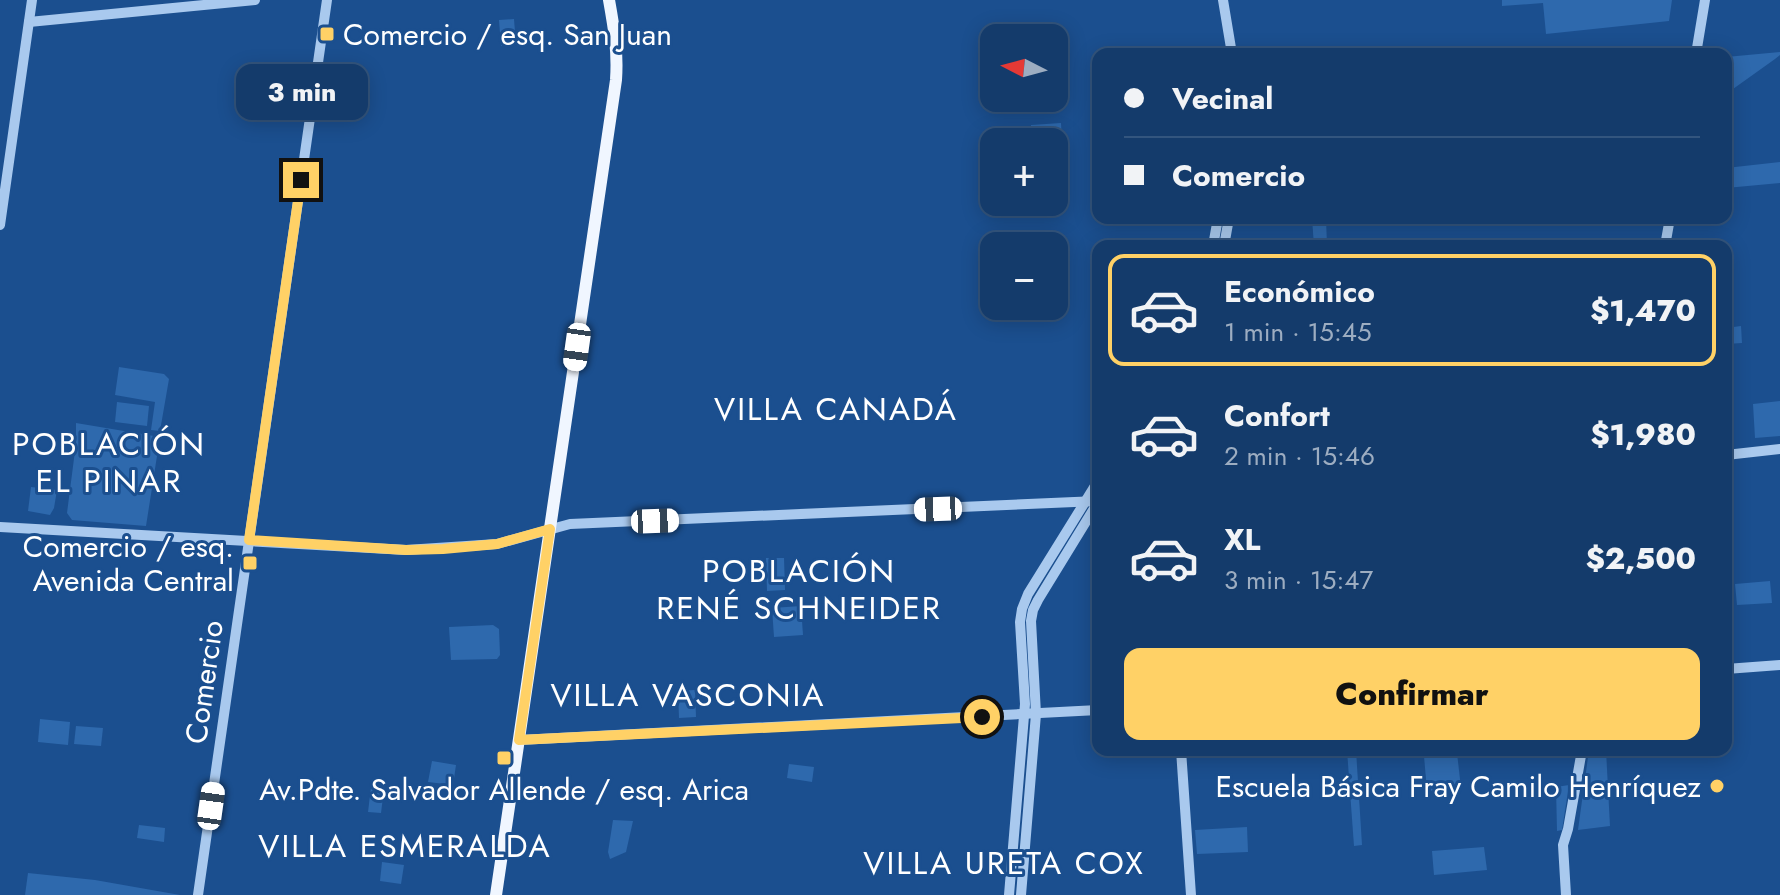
<!DOCTYPE html>
<html lang="es">
<head>
<meta charset="utf-8">
<style>
	body { margin:0; font-family:Jost,sans-serif; background:#214673; color:#f1f3f6; height:100vh; display:flex; flex-direction:column; font-size:30px; white-space:nowrap }
	* { box-sizing:border-box; margin:0 }
	p { font-size:26px; color:#9dadc1 }
	.icon { flex:none; width:44px; height:44px; fill:none; stroke:currentColor; stroke-width:2; stroke-linecap:round; stroke-linejoin:round }
	.map { position:relative; flex:1; overflow:hidden }
	.panel { position:absolute; left:1092px; top:240px; width:640px; height:516px; display:flex; flex-direction:column; background:#143b6b; border-radius:16px; box-shadow:0 4px 20px #0003,0 0 0 2px #33557e }
	.panel>* { flex:none }
	.top-card { position:absolute; left:1092px; top:48px; width:640px; height:176px; border-radius:16px; box-shadow:0 4px 20px #0003,0 0 0 2px #33557e; display:grid; align-content:center; height:176px; padding:0 32px; background:#143b6b }
	.needle { width:52px; rotate:276deg }
	.buttons { position:absolute; left:980px; top:24px; display:grid; gap:16px }
	.buttons a { display:grid; place-items:center; width:88px; height:88px; border-radius:16px; background:#143b6b; box-shadow:0 4px 20px #0003,0 0 0 2px #33557e; font-size:40px }
	.end { position:absolute; width:36px; height:36px; margin:-18px; border:10px solid #ffd166; background:#111; box-shadow:0 0 0 4px #111 }
	.from { border-radius:50% }
	.bubble { position:absolute; height:56px; border-radius:16px; background:#143b6b; box-shadow:0 4px 20px #0003,0 0 0 2px #33557e; font-size:26px; font-weight:800; line-height:56px; text-align:center }
	.car { position:absolute; width:24px; height:48px; margin:-24px -12px; border-radius:10px; box-shadow:0 0 6px 2px #0007; background:linear-gradient(#fff 24%,#345 0 40%,#fff 0 76%,#345 0 86%,#fff 0) }
	.top-card b { display:flex; align-items:center; gap:28px; height:76px; font-size:30px }
	.top-card b+b { border-top:2px solid #33557e }
	.top-card i { width:20px; height:20px; background:#f1f3f6 }
	ul { padding:14px 0 0; list-style:none }
	li { display:flex; align-items:center; gap:24px; height:112px; margin:0 16px 12px; padding:0 16px; border:4px solid transparent; border-radius:16px }
	li div { flex:1 }
	li b { display:block; font-size:30px }
	li em { font-style:normal; font-weight:800 }
	li.current { border-color:#ffd166 }
	li>.icon { width:72px; height:72px; stroke-width:1.5 }
	.action { display:flex; gap:16px; margin-top:auto; padding:16px 32px }
	.action a { flex:1; height:92px; border-radius:16px; background:#ffd166; color:#111; font-size:32px; font-weight:800; line-height:92px; text-align:center }
	.map>svg:first-child { display:block }
	.green { fill:#2e69ad }
	.lines { fill:none; stroke-linecap:round; stroke-linejoin:round }
	.minor { stroke:#a9c9ee; stroke-width:10 }
	.major { stroke:#f0f6ff; stroke-width:12 }
	.route { stroke:#ffd166; stroke-width:10 }
	.poi-dot { fill:#ffd166; stroke:#1b4f8f; stroke-width:3 }
	.labels { text-anchor:middle; dominant-baseline:central; stroke-width:6; stroke-linejoin:round; paint-order:stroke }
	.poi-label { font-size:30px; fill:#fff; stroke:#1b4f8f; text-anchor:end }
	.street-label { font-size:30px; fill:#fff; stroke:#1b4f8f }
	.neighbourhood-label { font-size:32px; letter-spacing:2px; fill:#fff; stroke:#1b4f8f }
</style>
</head>
<body>
<div class="map">
<svg width="1780" height="895" viewBox="0 0 1780 895">
	<rect width="100%" height="100%" fill="#1b4f8f"/>
	<!-- green -->
	<g class="green">
		<polygon points="1502,0 1672,0 1669,21 1546,34 1543,3 1502,6"/>
		<polygon points="514,19 516,45 501,46 499,20"/>
		<polygon points="1780,52 1780,55 1775,59 1726,94 1726,57"/>
		<polygon points="1061,123 1065,198 1054,198 1054,142 1031,142 1031,125"/>
		<polygon points="1780,162 1780,183 1726,188 1726,168"/>
		<polygon points="1312,218 1326,218 1327,246 1314,246"/>
		<polygon points="1741,326 1742,343 1726,344 1726,328"/>
		<polygon points="119,367 164,374 169,379 160,431 151,430 155,402 115,395"/>
		<polygon points="1780,401 1780,436 1755,438 1753,404"/>
		<polygon points="117,402 149,406 147,426 115,422"/>
		<polygon points="76,423 160,437 146,526 72,520 67,513 76,443"/>
		<polygon points="31,487 57,490 54,508 50,515 28,511"/>
		<polygon points="766,558 784,558 785,590 767,591"/>
		<polygon points="1770,581 1772,603 1737,605 1735,584"/>
		<polygon points="801,606 803,635 774,637 772,608"/>
		<polygon points="493,625 499,629 500,655 497,659 451,660 449,627"/>
		<polygon points="695,690 696,717 679,718 678,691"/>
		<polygon points="40,719 70,722 68,745 38,742"/>
		<polygon points="76,726 103,728 101,746 74,744"/>
		<polygon points="1347,750 1356,750 1362,845 1354,846"/>
		<polygon points="1589,750 1606,750 1610,826 1578,830"/>
		<polygon points="1457,753 1461,788 1427,791 1424,756"/>
		<polygon points="432,761 456,765 453,785 428,782"/>
		<polygon points="789,764 814,767 812,782 787,778"/>
		<polygon points="372,779 385,781 381,813 368,812"/>
		<polygon points="1569,785 1562,830 1557,831 1556,787"/>
		<polygon points="613,820 633,821 626,852 610,859 608,852"/>
		<polygon points="139,825 165,828 164,842 137,838"/>
		<polygon points="1247,827 1248,852 1197,854 1195,830"/>
		<polygon points="1484,847 1487,870 1434,875 1432,851"/>
		<polygon points="382,862 404,865 401,884 380,881"/>
		<polygon points="28,873 95,880 180,895 25,895"/>
	</g>
	<g class="lines">
		<!-- minor -->
		<g class="minor">
			<polyline points="1223,0 1232,54"/>
			<polyline points="29,22 255,0"/>
			<polyline points="1696,54 1705,0"/>
			<polyline points="0,225 32,0"/>
			<polyline points="1213,246 1218,218"/>
			<polyline points="1224,246 1229,218"/>
			<polyline points="1665,246 1670,218"/>
			<polyline points="1726,455 1780,449"/>
			<polyline points="0,527 406,550 497,544 570,524 1098,501"/>
			<polyline points="1726,669 1780,665"/>
			<polyline points="519,740 1098,710"/>
			<polyline points="1181,750 1191,895"/>
			<polyline points="198,895 327,0"/>
			<polyline points="1009,895 1025,704 1020,622 1022,609 1028,594 1098,481"/>
			<polyline points="1021,895 1036,714 1031,621 1033,610 1038,600 1098,502"/>
			<polyline points="1566,895 1563,845 1568,829 1582,750"/>
		</g>
		<!-- major -->
		<path class="major" d="M496,895L616,80C618,51 614,28 609,0"/>
	</g>
	<g class="lines">
		<!-- route -->
		<polyline class="route" points="301,180 249,540 406,550 443,549 497,544 550,529 519,740 982,717"/>
	</g>
	<!-- markers -->
	<g class="poi-dot">
		<rect x="319" y="26" width="16" height="16" rx="4"/>
		<rect x="242" y="555" width="16" height="16" rx="4"/>
		<rect x="496" y="750" width="16" height="16" rx="4"/>
		<circle cx="1717" cy="786" r="8"/>
	</g>
	<g class="labels">
		<!-- poi labels -->
		<g class="poi-label">
			<text x="343" y="34" text-anchor="start">Comercio / esq. San Juan</text>
			<text x="234" y="546">Comercio / esq.<tspan x="234" dy="34">Avenida Central</tspan></text>
			<text x="1701" y="786">Escuela Básica Fray Camilo Henríquez</text>
			<text x="504" y="789" text-anchor="middle">Av.Pdte. Salvador Allende / esq. Arica</text>
		</g>
		<!-- street labels -->
		<g class="street-label">
			<text transform="translate(204 682) rotate(-82)">Comercio</text>
		</g>
		<!-- neighbourhood labels -->
		<g class="neighbourhood-label">
			<text x="836" y="409">VILLA CANADÁ</text>
			<text x="109" y="444">POBLACIÓN<tspan x="109" dy="37">EL PINAR</tspan></text>
			<text x="799" y="571">POBLACIÓN<tspan x="799" dy="37">RENÉ SCHNEIDER</tspan></text>
			<text x="688" y="695">VILLA VASCONIA</text>
			<text x="405" y="846">VILLA ESMERALDA</text>
			<text x="1004" y="863">VILLA URETA COX</text>
		</g>
	</g>
</svg>
<div class="buttons">
<a><svg class="needle" viewBox="-14 -14 28 28"><path d="M0-13l5 13h-10z" fill="#e53935"/><path d="M0 13l5-13h-10z" fill="#9dadc1"/></svg></a>
<a>+</a>
<a>−</a>
</div>
<i class="end from" style="left:982px;top:717px"></i>
<i class="end" style="left:301px;top:180px"></i>
<div class="bubble" style="left:236px;top:64px;width:132px">3 min</div>
<i class="car" style="left:577px;top:347px;rotate:188deg"></i>
<i class="car" style="left:938px;top:509px;rotate:268deg"></i>
<i class="car" style="left:655px;top:521px;rotate:88deg"></i>
<i class="car" style="left:211px;top:806px;rotate:8deg"></i>
<div class="top-card">
<b><i class="from"></i>Vecinal</b>
<b><i></i>Comercio</b>
</div>
<section class="panel">
<ul>
<li class="current"><svg class="icon" aria-label="car" viewBox="0 0 24 24"><path d="M5 17H2v-5l4-1 3-4h7l3 4 3 1v5h-3M9 17h6M6 11h13"/><circle cx="7" cy="17" r="2"/><circle cx="17" cy="17" r="2"/></svg><div><b>Económico</b><p>1 min · 15:45</p></div><em>$1,470</em></li>
<li><svg class="icon" aria-label="car" viewBox="0 0 24 24"><path d="M5 17H2v-5l4-1 3-4h7l3 4 3 1v5h-3M9 17h6M6 11h13"/><circle cx="7" cy="17" r="2"/><circle cx="17" cy="17" r="2"/></svg><div><b>Confort</b><p>2 min · 15:46</p></div><em>$1,980</em></li>
<li><svg class="icon" aria-label="car" viewBox="0 0 24 24"><path d="M5 17H2v-5l4-1 3-4h7l3 4 3 1v5h-3M9 17h6M6 11h13"/><circle cx="7" cy="17" r="2"/><circle cx="17" cy="17" r="2"/></svg><div><b>XL</b><p>3 min · 15:47</p></div><em>$2,500</em></li>
</ul>
<div class="action"><a>Confirmar</a></div>
</section>
</div>
</body>
</html>
